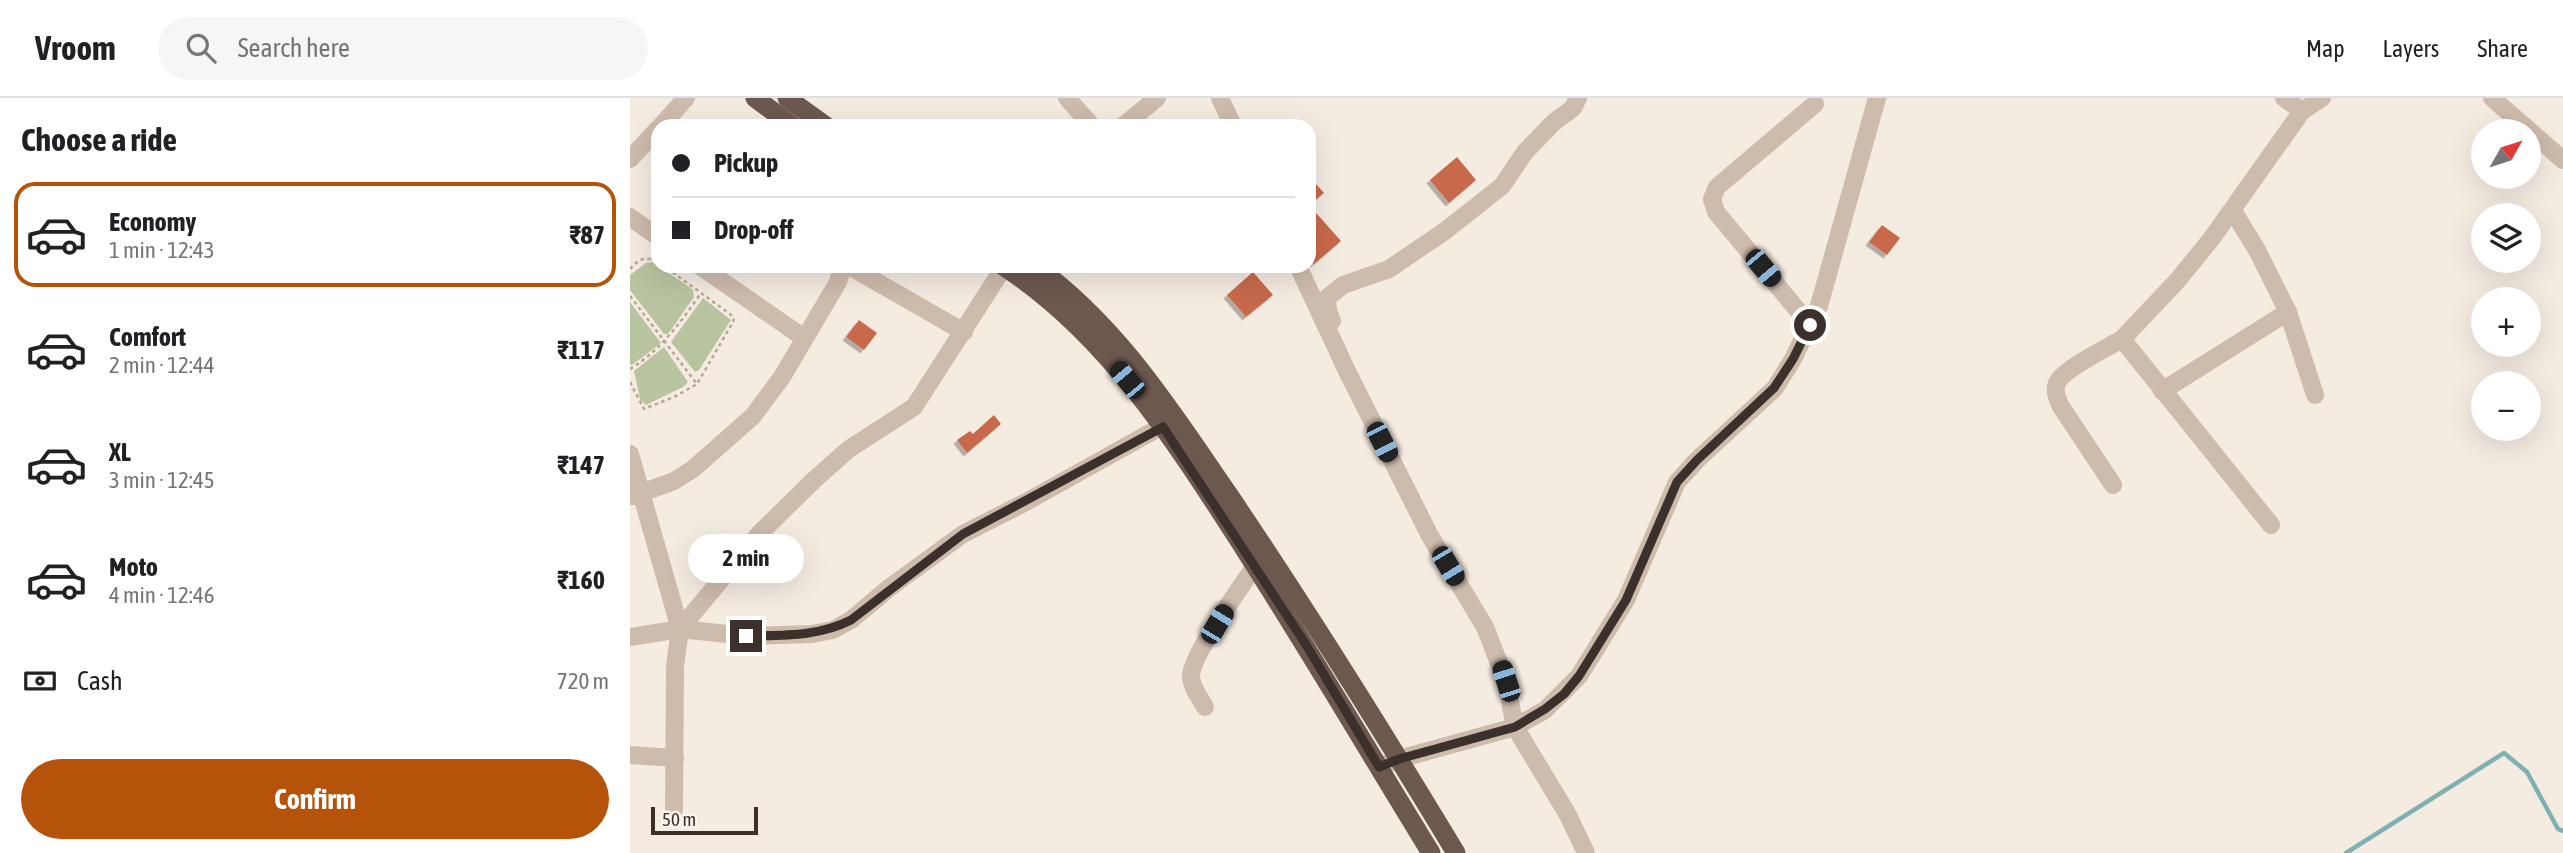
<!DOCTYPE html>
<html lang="en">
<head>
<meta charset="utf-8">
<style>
	body { margin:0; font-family:"Asap Condensed",sans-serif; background:#f6f6f6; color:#202124; height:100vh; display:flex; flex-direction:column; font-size:26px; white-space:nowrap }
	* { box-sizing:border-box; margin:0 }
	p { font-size:23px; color:#757577 }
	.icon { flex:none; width:38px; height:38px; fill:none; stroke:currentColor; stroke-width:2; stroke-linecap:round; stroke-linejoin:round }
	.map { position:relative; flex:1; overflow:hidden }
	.panel { display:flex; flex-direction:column; background:#fff; width:630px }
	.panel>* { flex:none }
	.hud { position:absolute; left:21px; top:21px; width:665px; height:154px; border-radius:21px; box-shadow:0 7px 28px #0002; display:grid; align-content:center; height:154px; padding:0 21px; background:#fff }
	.needle { width:46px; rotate:51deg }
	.tools { position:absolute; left:1841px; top:21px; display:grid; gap:14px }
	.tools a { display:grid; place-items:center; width:70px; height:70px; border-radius:50%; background:#fff; box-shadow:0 7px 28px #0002; font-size:35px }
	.scale { position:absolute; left:21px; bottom:18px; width:107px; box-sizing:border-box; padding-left:7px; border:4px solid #3b302b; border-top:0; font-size:19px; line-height:24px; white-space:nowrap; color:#3b302b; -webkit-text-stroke:5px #fbf5ee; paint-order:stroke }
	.end { position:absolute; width:32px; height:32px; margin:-16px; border:9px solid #3b302b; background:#fff; box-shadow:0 0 0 4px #fff }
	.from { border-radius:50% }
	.bubble { position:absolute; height:49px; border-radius:24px; background:#fff; box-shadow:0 7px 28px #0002; font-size:23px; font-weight:700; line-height:49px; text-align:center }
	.car { position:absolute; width:21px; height:42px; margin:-21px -10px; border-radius:9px; box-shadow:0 0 5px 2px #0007; background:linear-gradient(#222 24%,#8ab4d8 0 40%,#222 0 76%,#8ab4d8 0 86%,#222 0) }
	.hud b { display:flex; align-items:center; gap:24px; height:66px; font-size:26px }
	.hud b+b { border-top:2px solid #e0e0e0 }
	.hud i { width:18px; height:18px; background:#202124 }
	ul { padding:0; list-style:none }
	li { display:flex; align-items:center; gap:21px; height:105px; margin:0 14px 10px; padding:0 7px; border:4px solid transparent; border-radius:21px }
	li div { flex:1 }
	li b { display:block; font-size:26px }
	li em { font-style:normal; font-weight:700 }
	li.selected { border-color:#b45309 }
	li>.icon { width:63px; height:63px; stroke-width:1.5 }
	h2 { padding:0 21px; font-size:32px; line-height:84px }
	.pay { display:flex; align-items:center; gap:18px; height:77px; padding:0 21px; font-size:26px }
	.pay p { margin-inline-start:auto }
	.cta { display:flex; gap:14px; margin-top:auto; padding:14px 21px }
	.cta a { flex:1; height:80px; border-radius:42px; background:#b45309; color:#fff; font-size:28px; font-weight:700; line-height:80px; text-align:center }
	header { display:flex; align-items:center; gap:42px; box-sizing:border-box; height:98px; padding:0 35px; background:#fff; border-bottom:2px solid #e0e0e0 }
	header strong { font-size:33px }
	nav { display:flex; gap:38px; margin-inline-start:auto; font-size:24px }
	.search { width:490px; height:63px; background:#f6f6f6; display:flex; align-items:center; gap:18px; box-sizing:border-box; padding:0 24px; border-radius:38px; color:#757577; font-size:26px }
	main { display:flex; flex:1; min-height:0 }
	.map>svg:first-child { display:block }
	.green { fill:#b8c4a0 }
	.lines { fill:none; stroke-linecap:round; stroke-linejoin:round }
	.stream { stroke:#7fb0b2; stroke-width:4.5 }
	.building { fill:#c8694b; filter:url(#shadow) }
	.path { stroke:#b9a596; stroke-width:2.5; stroke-dasharray:3.5 3.5; stroke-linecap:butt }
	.minor { stroke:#cdbbac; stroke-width:18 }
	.tertiary { stroke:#cdbbac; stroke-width:18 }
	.trunk { stroke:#6c584f; stroke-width:19 }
	.route { stroke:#3b302b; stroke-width:9 }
</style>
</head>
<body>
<header>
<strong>Vroom</strong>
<div class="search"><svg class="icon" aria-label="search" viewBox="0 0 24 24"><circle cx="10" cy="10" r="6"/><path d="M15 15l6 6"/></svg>Search here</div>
<nav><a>Map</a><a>Layers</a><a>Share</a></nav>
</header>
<main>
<section class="panel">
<h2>Choose a ride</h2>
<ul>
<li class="selected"><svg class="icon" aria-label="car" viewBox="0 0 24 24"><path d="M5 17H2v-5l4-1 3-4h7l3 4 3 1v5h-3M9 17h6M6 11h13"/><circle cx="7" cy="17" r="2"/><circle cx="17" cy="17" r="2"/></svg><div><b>Economy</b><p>1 min · 12:43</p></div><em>₹87</em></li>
<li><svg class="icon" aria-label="car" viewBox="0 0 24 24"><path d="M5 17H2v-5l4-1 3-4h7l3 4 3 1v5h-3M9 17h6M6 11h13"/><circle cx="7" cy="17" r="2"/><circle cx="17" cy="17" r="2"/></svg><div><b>Comfort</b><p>2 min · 12:44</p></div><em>₹117</em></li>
<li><svg class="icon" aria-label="car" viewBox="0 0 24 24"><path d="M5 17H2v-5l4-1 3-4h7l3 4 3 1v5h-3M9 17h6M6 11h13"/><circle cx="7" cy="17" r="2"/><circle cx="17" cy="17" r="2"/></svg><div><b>XL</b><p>3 min · 12:45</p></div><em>₹147</em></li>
<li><svg class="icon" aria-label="car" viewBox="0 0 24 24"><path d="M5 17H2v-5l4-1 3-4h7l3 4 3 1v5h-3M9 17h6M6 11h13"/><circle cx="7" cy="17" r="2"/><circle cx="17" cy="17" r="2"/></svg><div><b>Moto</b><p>4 min · 12:46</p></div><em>₹160</em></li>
</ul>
<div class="pay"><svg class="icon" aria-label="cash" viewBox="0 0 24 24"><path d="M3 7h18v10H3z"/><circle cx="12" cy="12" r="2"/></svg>Cash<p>720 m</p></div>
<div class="cta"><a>Confirm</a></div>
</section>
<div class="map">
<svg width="1933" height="755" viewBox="0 0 1933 755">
	<defs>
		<filter id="shadow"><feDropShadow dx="-3.5" dy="3.5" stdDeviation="0" flood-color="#0004"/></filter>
	</defs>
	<rect width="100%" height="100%" fill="#f4ebe1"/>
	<!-- green -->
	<g class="green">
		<polygon points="22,164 58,188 63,192 64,199 38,236 34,236 0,192 0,177 16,165"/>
		<polygon points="73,200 101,222 69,272 65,274 41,244"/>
		<polygon points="0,204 31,245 2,267 0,266"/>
		<polygon points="34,249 58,284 53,289 16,307 10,301 4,273"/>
	</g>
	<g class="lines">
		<!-- stream -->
		<polyline class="stream" points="1716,755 1874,655 1897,674 1928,731 1933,733"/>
	</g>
	<!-- building -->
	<g class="building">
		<polygon points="827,59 846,82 819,105 800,82"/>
		<polygon points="679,78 694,95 679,107 711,143 684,166 679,160"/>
		<polygon points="1252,127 1270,140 1257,157 1239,144"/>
		<polygon points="623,174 643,197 616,219 597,197"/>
		<polygon points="229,222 247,235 234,252 216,239"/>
		<polygon points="364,317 371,326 337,355 327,342 340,333 343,336"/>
	</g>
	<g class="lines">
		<!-- path -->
		<g class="path">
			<path d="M0,171C10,160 15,158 28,164"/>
			<polyline points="0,198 67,286"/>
			<path d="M0,271C31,252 51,224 71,195"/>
			<polyline points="0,284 14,311 46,298 67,286 103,224 104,220 100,216 34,168"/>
		</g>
		<!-- minor -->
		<g class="minor">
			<polyline points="437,0 462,28"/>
			<polyline points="590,0 603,28"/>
			<polyline points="1654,0 1672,13 1692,0"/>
			<polyline points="1862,0 1933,62"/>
			<polyline points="31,28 56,0"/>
			<polyline points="493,28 527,0"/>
			<polyline points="0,61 28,31"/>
			<polyline points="1603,113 1627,152 1658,214 1685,297"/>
			<polyline points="0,119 28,139"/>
			<polyline points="70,168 174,240"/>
			<polyline points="219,168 334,234"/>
			<polyline points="668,168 717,273 800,438 855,529 876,583 885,629 938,717 956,755"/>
			<polyline points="702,223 698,213 697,200 713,187 759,171 815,133 872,88 895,54 924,24 943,10 948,0"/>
			<polyline points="1180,227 1086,114 1082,101 1087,89 1185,6"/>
			<polyline points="1492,241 1547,183 1582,140 1672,13"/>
			<polyline points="1532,293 1658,214"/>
			<polyline points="0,356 50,531 45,568 44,712"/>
			<path d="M1483,387L1430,307C1427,299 1424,293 1427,285C1433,271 1477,250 1492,241L1641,427"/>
			<polyline points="3,398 44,383 63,371 123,318 152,279 208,184 213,168"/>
			<polyline points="50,531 129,436 185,381 219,351 284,309 374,169"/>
			<polyline points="0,539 50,531 116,538 182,536 203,532 221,522 259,490 333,436 396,404 543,322"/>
			<path d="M575,609C570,600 561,589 561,578C561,558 612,487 625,468"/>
			<polyline points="0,657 45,660"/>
		</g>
		<!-- tertiary -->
		<polyline class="tertiary" points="749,669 769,661 885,629 915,612 949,578 996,502 1047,384 1067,362 1145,290 1163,261 1189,208 1247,0"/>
		<!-- trunk -->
		<g class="trunk">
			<polyline points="125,0 163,28"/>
			<polyline points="157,0 196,28"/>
			<path d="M373,168C479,237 548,348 615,452C679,552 739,654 801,755"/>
			<path d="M405,168C489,229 541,313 599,397C678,514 753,634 826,755"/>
		</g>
	</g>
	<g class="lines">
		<!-- route -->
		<path class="route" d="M116,538C152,537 188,539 221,522L333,436L533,329L675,545L749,669L769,661L885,629L915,611L934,596L949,578L996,502L1047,384L1067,362L1144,290L1163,261L1180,227"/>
	</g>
</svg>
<div class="tools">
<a><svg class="needle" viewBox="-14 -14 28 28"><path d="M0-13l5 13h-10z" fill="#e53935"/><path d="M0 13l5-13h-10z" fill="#757577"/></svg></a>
<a><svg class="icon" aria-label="layers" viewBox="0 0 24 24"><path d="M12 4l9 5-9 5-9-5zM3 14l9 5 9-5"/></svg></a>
<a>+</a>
<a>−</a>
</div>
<div class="scale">50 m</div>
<i class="end from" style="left:1180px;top:227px"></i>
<i class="end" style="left:116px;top:538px"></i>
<div class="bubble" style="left:58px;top:436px;width:116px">2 min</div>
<i class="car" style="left:1133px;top:170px;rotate:140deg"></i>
<i class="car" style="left:497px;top:282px;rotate:320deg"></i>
<i class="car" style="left:752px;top:344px;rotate:153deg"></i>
<i class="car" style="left:818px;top:468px;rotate:149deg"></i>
<i class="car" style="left:587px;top:526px;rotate:31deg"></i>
<i class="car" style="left:876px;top:583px;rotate:342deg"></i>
<div class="hud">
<b><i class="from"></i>Pickup</b>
<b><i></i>Drop-off</b>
</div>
</div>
</main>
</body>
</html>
